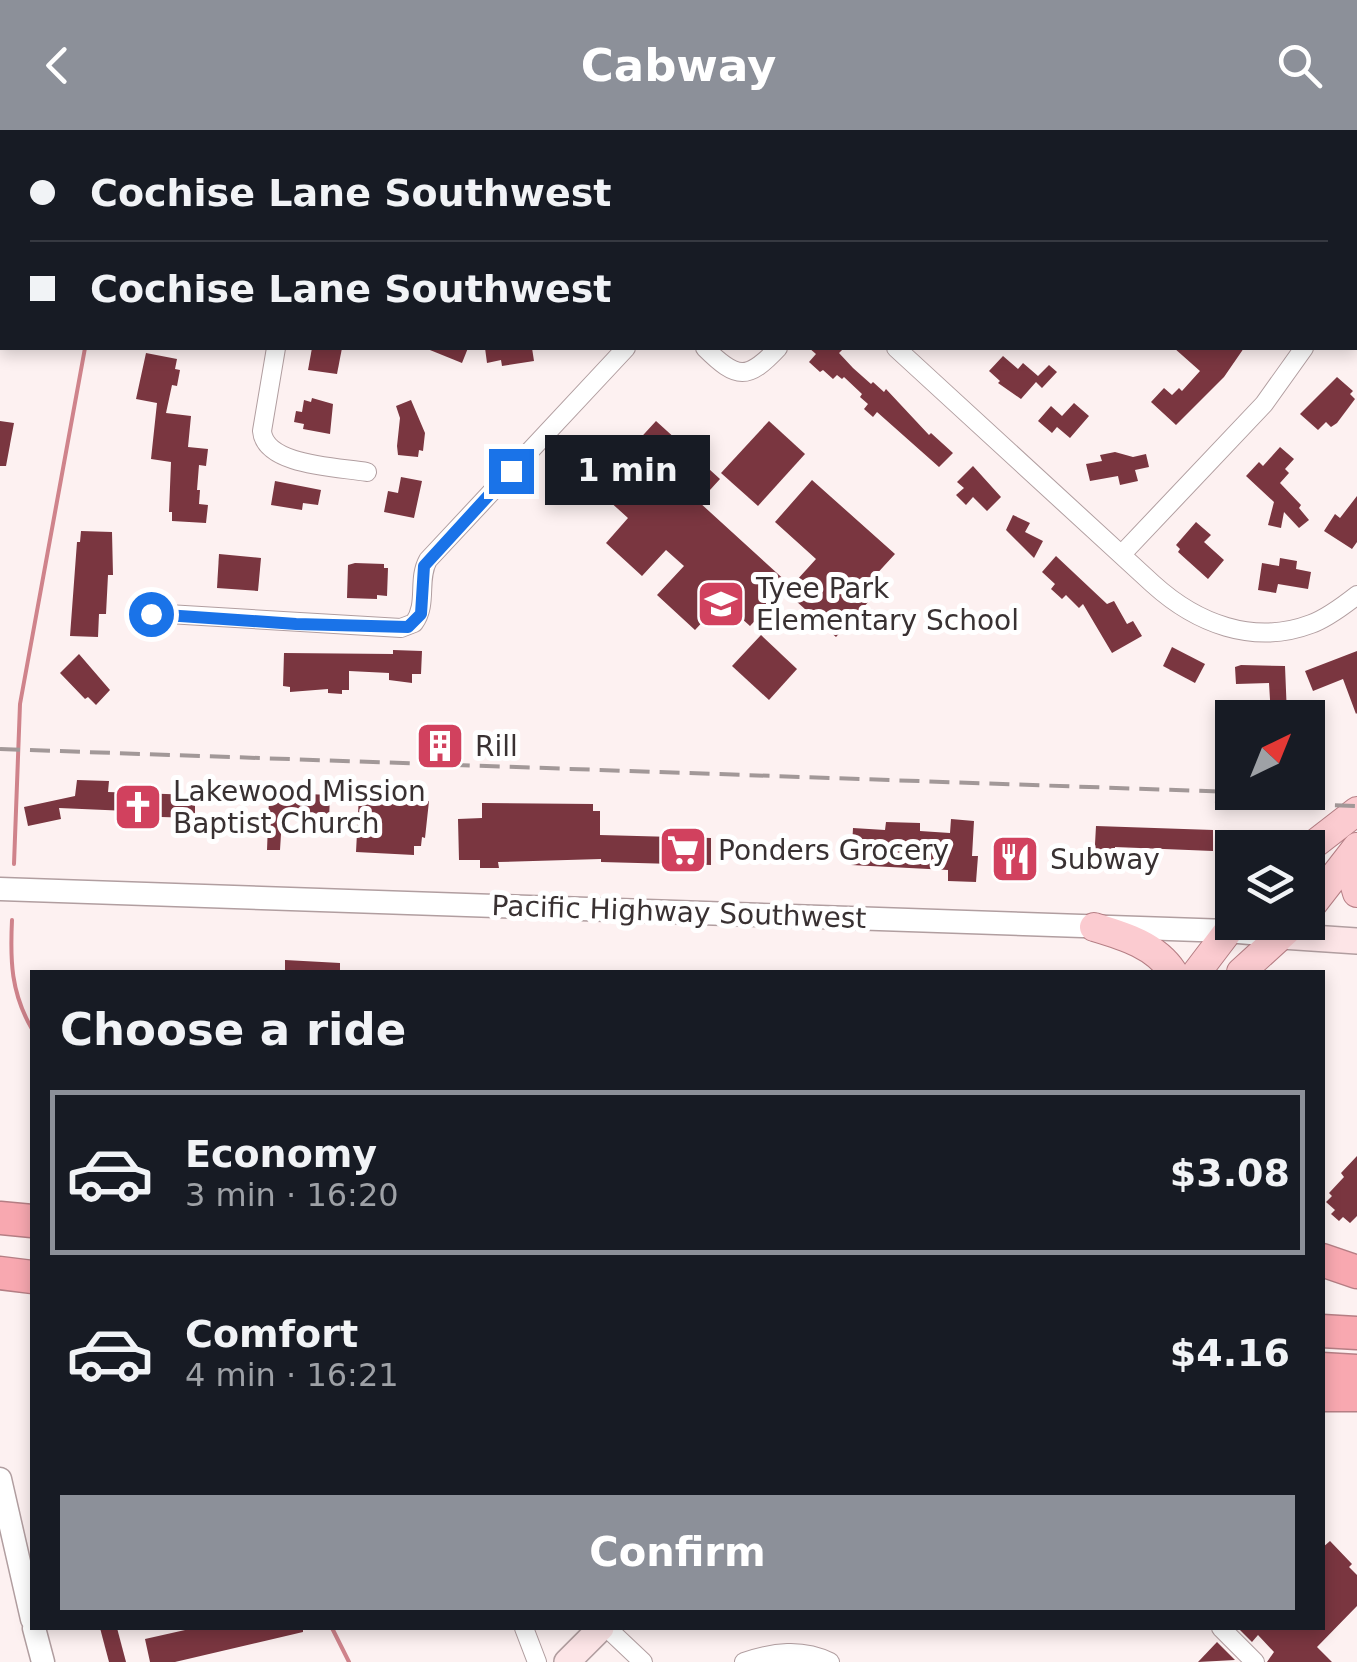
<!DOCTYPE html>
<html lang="en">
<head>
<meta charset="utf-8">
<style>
	body { margin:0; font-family:"DejaVu Sans",sans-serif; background:#20242c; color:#f1f3f6; height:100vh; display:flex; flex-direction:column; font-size:38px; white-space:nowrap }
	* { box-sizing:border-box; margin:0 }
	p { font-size:32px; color:#9ea1a6 }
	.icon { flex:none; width:55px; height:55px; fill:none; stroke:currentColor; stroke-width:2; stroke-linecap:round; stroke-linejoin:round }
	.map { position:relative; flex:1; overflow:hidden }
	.panel { position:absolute; left:30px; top:840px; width:1295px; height:660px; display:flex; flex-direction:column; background:#171b24; border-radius:0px; box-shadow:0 5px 15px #0003 }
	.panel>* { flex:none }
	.banner { position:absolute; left:0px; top:0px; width:1358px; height:220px; box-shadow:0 5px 15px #0003; display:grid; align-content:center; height:220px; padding:0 30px; background:#171b24 }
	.needle { width:65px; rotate:43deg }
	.buttons { position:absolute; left:1215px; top:570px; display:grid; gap:20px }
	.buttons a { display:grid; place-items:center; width:110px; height:110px; border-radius:0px; background:#171b24; box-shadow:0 5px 15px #0003; font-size:50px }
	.end { position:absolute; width:45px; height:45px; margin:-22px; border:12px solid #1a73e8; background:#fff; box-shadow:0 0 0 5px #fff }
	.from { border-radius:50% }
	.bubble { position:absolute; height:70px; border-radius:0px; background:#171b24; box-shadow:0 5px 15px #0003; font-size:32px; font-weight:600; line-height:70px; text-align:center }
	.banner b { display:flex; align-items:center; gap:35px; height:95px; font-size:38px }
	.banner b+b { border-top:2px solid #363941 }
	.banner i { width:25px; height:25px; background:#f1f3f6 }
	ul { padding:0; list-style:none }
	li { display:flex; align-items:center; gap:30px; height:165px; margin:0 20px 15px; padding:0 10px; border:5px solid transparent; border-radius:0px }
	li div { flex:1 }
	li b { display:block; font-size:38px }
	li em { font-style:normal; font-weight:600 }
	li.current { border-color:#8c9099 }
	li>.icon { width:90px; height:90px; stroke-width:1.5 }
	h2 { padding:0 30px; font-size:45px; line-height:120px }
	.cta { display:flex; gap:20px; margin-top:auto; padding:20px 30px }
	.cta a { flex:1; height:115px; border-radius:0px; background:#8c9099; color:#fff; font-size:40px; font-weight:600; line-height:115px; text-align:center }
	header { display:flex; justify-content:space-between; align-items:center; height:130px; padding:0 30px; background:#8c9099; color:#fff; font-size:45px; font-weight:600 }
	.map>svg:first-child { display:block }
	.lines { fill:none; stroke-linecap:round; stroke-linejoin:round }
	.stream { stroke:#cf838b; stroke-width:4 }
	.building { fill:#7a3640 }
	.minor-casing { stroke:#b19ea0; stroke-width:20 }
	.tertiary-casing { stroke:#b19ea0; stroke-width:25 }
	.secondary-casing { stroke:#b19ea0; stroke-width:28 }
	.primary-casing { stroke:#b57e84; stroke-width:30 }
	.motorway-casing { stroke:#b57e84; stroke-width:35 }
	.minor { stroke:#fff; stroke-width:18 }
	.tertiary { stroke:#fff; stroke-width:22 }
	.secondary { stroke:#fde5e7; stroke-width:25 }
	.primary { stroke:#fbcbd0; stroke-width:28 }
	.motorway { stroke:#f8a8b0; stroke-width:32 }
	.rail { stroke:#a29898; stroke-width:4; stroke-dasharray:20 10; stroke-linecap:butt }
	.route { stroke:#1a73e8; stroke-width:12 }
	.labels { text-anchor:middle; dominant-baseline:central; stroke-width:10; stroke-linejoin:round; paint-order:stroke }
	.poi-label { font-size:28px; fill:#393132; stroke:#fff; text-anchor:start }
	.street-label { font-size:28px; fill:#393132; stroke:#fff }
</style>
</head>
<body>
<header><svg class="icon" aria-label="back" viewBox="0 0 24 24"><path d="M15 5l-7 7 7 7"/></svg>Cabway<svg class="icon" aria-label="search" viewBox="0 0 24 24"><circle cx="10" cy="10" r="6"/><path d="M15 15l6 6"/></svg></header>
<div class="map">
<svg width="1357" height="1532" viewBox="0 0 1357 1532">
	<rect width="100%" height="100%" fill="#fdf1f1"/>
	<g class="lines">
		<!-- stream -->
		<g class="stream">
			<polyline points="124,2 124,0"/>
			<polyline points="14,734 20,574 85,218"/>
			<path d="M12,790C10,831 11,863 32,899"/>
			<polyline points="332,1498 349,1532"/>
		</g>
	</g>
	<!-- building -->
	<g class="building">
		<polygon points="312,218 342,218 337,244 308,240"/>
		<polygon points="425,218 468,218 462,233"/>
		<polygon points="485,218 532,218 534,231 502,236 501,230 487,233"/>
		<polygon points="809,218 844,218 839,223 853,238 871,254 873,252 884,262 886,259 929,305 931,303 953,323 939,337 877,282 873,287 864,279 868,274 860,267 862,264 844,247 842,249 837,245 833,249 823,240 820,242 809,232 816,224"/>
		<polygon points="1174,218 1244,218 1224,247 1176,295 1151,272 1164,258 1172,265 1179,258 1182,261 1200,241"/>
		<polygon points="146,223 177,229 175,239 180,240 177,256 172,255 166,283 191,286 188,317 208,319 206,336 199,335 197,360 200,360 199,374 208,375 206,393 172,391 172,382 169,382 171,332 151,329 157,273 136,269"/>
		<polygon points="1003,226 1018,239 1023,233 1038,246 1049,235 1057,242 1042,258 1036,252 1021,269 998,253 1000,251 989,241"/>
		<polygon points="1337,247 1353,261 1350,264 1355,269 1337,293 1331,297 1326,292 1318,300 1300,284"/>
		<polygon points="312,268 333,274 330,304 303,299 304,294 294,292 296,281 302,282 304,270 311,272"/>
		<polygon points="411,270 425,303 423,321 419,320 418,327 398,325 397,316 400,288 396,276"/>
		<polygon points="1074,273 1089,286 1070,308 1057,297 1052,303 1038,291 1051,276 1062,286"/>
		<polygon points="0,291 14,293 6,336 0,336"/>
		<polygon points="656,291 720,349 699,372 789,454 750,496 722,471 695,500 657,465 684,436 666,420 642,446 606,413 628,388 597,360 618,337 639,356 657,336 634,315"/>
		<polygon points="769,291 805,324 758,376 721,343"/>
		<polygon points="1280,317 1294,329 1285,339 1289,343 1280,353 1301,375 1299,378 1309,390 1299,398 1284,382 1281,398 1268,395 1274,372 1246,346 1259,332 1263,336"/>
		<polygon points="1115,322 1133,327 1146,324 1149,337 1135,340 1138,351 1120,355 1118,346 1090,351 1086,334 1102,331 1100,325"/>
		<polygon points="973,336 1001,367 987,381 973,367 966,375 956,365 964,358 957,352"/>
		<polygon points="401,347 422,351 414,388 384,382 388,361 398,363"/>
		<polygon points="812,350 895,424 861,461 871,469 836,507 786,462 816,429 775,392"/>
		<polygon points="275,351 321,360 318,375 303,373 302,380 271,375"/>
		<polygon points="1357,366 1357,412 1352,419 1324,401 1335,384 1340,388"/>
		<polygon points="1013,385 1030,393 1025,402 1043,411 1034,428 1006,400"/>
		<polygon points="1196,392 1211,405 1204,412 1224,430 1208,449 1178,422 1180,419 1176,415"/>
		<polygon points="81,401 112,402 113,445 108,445 106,484 99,484 98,507 70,506 77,412 80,412"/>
		<polygon points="219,424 261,428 258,461 217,458"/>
		<polygon points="1056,426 1107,474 1114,471 1127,494 1133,491 1142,506 1112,523 1083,474 1079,478 1066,465 1062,469 1051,459 1055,454 1042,442"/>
		<polygon points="1280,428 1297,431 1296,439 1311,442 1308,459 1278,454 1276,463 1258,460 1262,433 1279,436"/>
		<polygon points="355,433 384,434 384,438 388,438 387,466 377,465 377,469 347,468 348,435"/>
		<polygon points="761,505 797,539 769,570 732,536"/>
		<polygon points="1172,517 1205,534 1195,553 1163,536"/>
		<polygon points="393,520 422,521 421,544 412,544 412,553 389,550 389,543 349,541 349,560 342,560 342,564 328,563 328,559 290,562 290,557 283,556 284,523 393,524"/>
		<polygon points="1357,521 1357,583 1356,584 1343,549 1313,561 1305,541"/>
		<polygon points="79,524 110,560 96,575 88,567 85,569 60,543"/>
		<polygon points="1241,535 1285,536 1287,585 1271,586 1269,553 1236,554 1235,537"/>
		<polygon points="77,650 109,651 108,662 195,665 195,688 128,686 128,681 59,678 61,689 28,696 24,677 75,666"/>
		<polygon points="285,663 330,665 329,690 282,688 280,720 267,720 269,668 284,668"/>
		<polygon points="359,665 429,671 425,708 422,707 421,716 414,716 414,725 356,722"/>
		<polygon points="482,673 593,674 593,681 600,681 600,705 711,708 711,735 601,732 601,729 498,732 499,738 480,738 480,730 459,730 458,689 482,688"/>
		<polygon points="951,689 974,691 972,726 978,726 976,752 948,751 948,740 851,735 853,698 885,700 886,692 920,693 920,701 950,703"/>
		<polygon points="1096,696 1213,700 1213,721 1115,717 1115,733 1094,732"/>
		<polygon points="1012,709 1026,710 1025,749 1010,749 1005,744 1006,716"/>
		<polygon points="285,830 340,833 340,842 285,842"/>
		<polygon points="1357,1026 1357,1086 1350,1093 1343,1087 1339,1091 1331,1084 1335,1080 1326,1072 1332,1066 1329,1063 1344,1047 1341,1043"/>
		<polygon points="1330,1411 1352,1434 1349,1437 1357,1445 1357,1476 1317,1517 1332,1532 1267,1532 1274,1522 1258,1505 1252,1512 1238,1498 1322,1498 1322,1418"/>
		<polygon points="100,1498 117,1498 126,1532 109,1532"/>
		<polygon points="194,1498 303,1498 303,1502 175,1532 150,1532 145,1509"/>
		<polygon points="1217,1512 1235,1530 1198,1532"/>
	</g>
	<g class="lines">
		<!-- minor casing -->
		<g class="minor-casing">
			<g id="minor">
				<polyline points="669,0 671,2"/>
				<polyline points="1075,0 1078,2"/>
				<polyline points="1356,0 1357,9"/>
				<polyline points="332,2 333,0"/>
				<polyline points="979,2 981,0"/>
				<polyline points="1355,74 1357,48"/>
				<path d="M276,218L262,301C265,336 339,337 367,342"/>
				<path d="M705,218C737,250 748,250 778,218"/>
				<path d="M896,218L1153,454C1196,493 1253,516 1311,494C1327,488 1343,476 1357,465"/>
				<polyline points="1122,424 1264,274 1304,218"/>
				<path d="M151,483L401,498L414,493C428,474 417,450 428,430L626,218"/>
				<polyline points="524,1498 537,1532"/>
				<polyline points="607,1498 643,1532"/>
				<polyline points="1221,1498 1255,1532"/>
				<path d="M744,1532C773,1522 802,1518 830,1532"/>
			</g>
		</g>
		<!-- tertiary casing -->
		<g class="tertiary-casing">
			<g id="tertiary">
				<polyline points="0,759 1228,801 1282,806"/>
				<polyline points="0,1349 32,1489"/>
				<polyline points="34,1498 43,1532"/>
			</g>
		</g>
		<!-- secondary casing -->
		<g class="secondary-casing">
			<g id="secondary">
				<polyline points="1282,806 1357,811"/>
				<polyline points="567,1532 601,1498"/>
			</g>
		</g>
		<!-- primary casing -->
		<g class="primary-casing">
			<g id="primary">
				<polyline points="1308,719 1357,681"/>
				<polyline points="1355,720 1352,746 1357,763"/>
				<polyline points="1308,780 1357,717"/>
				<path d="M1094,797C1124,806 1155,815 1173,842"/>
				<polyline points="1197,842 1235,792"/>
				<polyline points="1241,842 1296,792"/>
			</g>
		</g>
		<!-- motorway casing -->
		<g class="motorway-casing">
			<g id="motorway">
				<polyline points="0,1088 32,1091"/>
				<polyline points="1322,1130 1357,1142"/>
				<polyline points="0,1143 32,1147"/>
				<polyline points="1322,1201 1357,1203"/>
				<polyline points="1322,1239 1357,1241"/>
				<polyline points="1322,1265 1357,1265"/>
			</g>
		</g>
		<!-- minor -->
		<use href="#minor" class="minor"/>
		<!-- tertiary -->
		<use href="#tertiary" class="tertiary"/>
		<!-- secondary -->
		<use href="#secondary" class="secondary"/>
		<!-- primary -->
		<use href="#primary" class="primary"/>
		<!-- motorway -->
		<use href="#motorway" class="motorway"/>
		<!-- rail -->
		<g class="rail">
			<polyline points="0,619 1232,662"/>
			<polyline points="1215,671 1357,676"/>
		</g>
	</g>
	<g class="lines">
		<!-- route -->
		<polyline class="route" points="151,484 296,494 408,497 421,484 424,436 511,341"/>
	</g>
	<!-- icons -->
	<defs>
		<g id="school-square" transform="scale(2.5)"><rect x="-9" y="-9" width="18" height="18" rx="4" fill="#d1415e" stroke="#fff"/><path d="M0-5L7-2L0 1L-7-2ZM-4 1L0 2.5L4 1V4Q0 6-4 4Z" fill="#fff"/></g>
		<g id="building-square" transform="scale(2.5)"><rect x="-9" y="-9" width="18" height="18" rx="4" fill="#d1415e" stroke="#fff"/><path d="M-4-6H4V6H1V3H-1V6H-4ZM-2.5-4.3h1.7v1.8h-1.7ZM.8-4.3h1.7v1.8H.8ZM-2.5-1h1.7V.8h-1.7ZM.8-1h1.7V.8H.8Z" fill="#fff"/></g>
		<g id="church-square" transform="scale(2.5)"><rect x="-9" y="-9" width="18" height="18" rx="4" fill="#d1415e" stroke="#fff"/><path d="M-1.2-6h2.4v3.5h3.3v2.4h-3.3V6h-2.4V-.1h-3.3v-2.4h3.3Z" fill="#fff"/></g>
		<g id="supermarket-square" transform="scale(2.5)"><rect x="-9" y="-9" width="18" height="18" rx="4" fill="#d1415e" stroke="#fff"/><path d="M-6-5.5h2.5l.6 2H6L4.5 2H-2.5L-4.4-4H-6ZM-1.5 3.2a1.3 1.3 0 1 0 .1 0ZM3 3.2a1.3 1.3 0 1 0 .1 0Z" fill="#fff"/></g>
		<g id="restaurant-square" transform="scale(2.5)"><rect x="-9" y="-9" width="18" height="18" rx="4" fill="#d1415e" stroke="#fff"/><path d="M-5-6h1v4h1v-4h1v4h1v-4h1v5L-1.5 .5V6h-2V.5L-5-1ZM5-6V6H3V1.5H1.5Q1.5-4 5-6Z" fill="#fff"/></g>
	</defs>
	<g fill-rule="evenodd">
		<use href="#school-square" x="721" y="474"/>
		<use href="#building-square" x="440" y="616"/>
		<use href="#church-square" x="138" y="677"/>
		<use href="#supermarket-square" x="683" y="720"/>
		<use href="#restaurant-square" x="1015" y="729"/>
	</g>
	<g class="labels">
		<!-- poi labels -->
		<g class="poi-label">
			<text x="756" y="458">Tyee Park<tspan x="756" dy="32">Elementary School</tspan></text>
			<text x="475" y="616">Rill</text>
			<text x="173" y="661">Lakewood Mission<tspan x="173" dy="32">Baptist Church</tspan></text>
			<text x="718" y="720">Ponders Grocery</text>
			<text x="1050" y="729">Subway</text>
		</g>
		<!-- street labels -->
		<g class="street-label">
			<text transform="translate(679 782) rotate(2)">Pacific Highway Southwest</text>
		</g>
	</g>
</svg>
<div class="buttons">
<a><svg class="needle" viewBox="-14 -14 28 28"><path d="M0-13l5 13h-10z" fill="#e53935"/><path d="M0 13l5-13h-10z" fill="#9ea1a6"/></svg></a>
<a><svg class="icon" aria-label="layers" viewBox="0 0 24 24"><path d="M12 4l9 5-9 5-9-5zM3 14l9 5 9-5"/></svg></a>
</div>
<i class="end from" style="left:151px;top:484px"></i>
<i class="end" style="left:511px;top:341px"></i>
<div class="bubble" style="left:545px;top:305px;width:165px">1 min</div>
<div class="banner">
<b><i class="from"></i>Cochise Lane Southwest</b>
<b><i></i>Cochise Lane Southwest</b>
</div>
<section class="panel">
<h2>Choose a ride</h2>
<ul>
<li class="current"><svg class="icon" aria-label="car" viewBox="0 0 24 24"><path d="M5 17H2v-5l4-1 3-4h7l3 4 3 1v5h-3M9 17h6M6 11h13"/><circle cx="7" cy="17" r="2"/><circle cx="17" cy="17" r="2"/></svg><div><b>Economy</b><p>3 min · 16:20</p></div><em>$3.08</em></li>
<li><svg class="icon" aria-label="car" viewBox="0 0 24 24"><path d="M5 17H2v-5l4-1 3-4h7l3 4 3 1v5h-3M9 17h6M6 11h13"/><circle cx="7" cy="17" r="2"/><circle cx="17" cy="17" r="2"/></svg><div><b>Comfort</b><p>4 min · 16:21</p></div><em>$4.16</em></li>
</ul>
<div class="cta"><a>Confirm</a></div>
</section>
</div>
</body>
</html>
